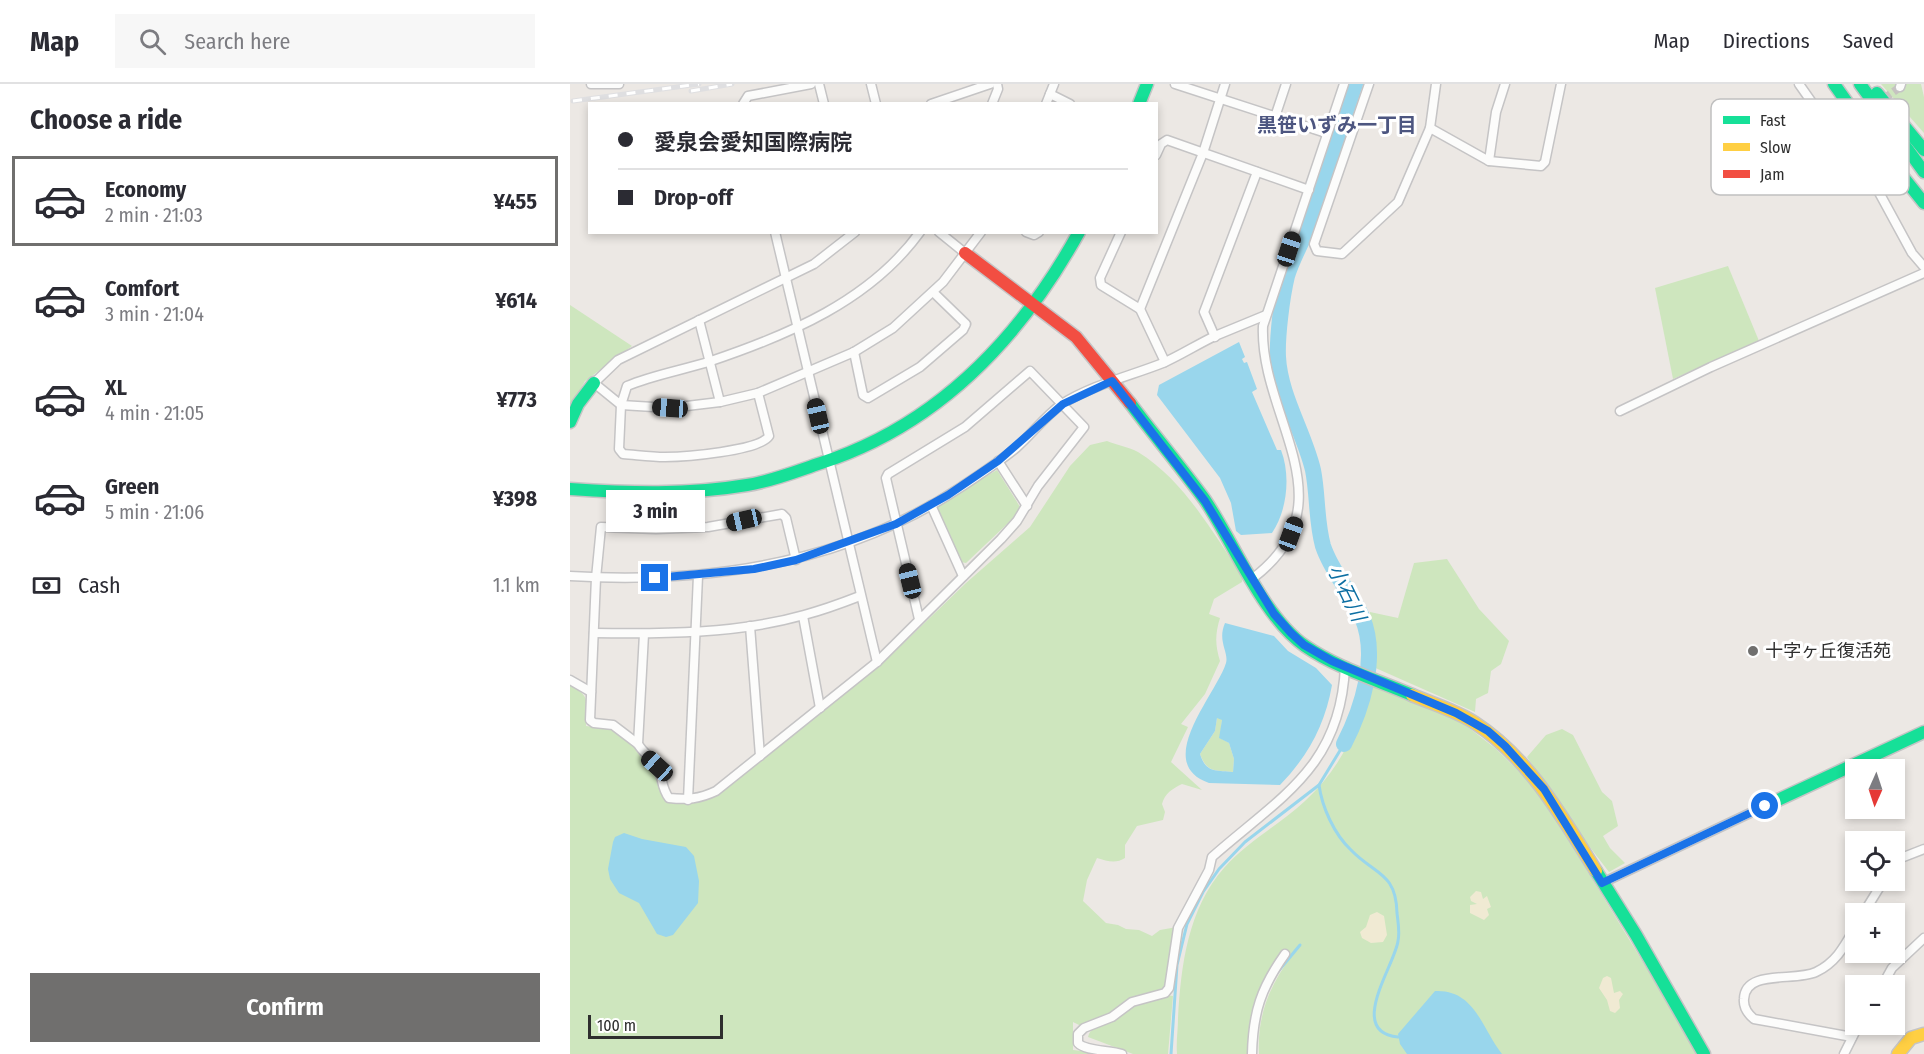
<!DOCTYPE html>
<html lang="en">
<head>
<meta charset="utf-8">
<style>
	body { margin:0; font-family:"Fira Sans Condensed","Noto Sans JP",sans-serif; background:#f7f7f7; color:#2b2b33; height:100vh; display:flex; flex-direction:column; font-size:22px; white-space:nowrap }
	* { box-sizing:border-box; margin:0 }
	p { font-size:20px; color:#7c7c81 }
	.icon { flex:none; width:33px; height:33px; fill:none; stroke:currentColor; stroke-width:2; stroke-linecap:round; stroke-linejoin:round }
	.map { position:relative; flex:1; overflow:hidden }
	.drawer { display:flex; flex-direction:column; background:#fff; width:570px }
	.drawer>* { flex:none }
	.guide { position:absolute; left:18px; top:18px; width:570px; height:132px; border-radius:0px; box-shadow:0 3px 9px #0003; display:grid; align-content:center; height:132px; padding:0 30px; background:#fff }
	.needle { width:39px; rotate:183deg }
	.fabs { position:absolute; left:1275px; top:675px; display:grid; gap:12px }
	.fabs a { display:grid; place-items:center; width:60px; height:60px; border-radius:0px; background:#fff; box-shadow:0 3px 9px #0003; font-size:30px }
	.scale { position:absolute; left:18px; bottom:15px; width:135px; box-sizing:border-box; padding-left:6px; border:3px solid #2e2e2e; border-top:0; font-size:16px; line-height:21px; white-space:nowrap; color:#2e2e2e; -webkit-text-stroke:4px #fff; paint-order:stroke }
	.end { position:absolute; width:27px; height:27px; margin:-14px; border:8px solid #1a73e8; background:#fff; box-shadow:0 0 0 3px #fff }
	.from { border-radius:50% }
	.bubble { position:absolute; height:42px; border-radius:0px; background:#fff; box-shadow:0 3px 9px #0003; font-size:20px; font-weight:700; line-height:42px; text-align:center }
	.car { position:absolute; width:18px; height:36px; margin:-18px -9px; border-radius:8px; box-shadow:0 0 4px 2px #0007; background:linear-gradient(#222 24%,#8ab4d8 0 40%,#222 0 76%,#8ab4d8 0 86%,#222 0) }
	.guide b { display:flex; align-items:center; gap:21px; height:57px; font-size:22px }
	.guide b+b { border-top:2px solid #e1e1e2 }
	.guide i { width:15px; height:15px; background:#2b2b33 }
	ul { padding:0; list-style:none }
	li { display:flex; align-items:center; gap:18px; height:90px; margin:0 12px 9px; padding:0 18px; border:3px solid transparent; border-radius:0px }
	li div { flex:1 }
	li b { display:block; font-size:22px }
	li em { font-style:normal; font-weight:700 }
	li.active { border-color:#706f6e }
	li>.icon { width:54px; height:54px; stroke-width:1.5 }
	h2 { padding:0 30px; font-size:27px; line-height:72px }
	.pay { display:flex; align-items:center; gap:15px; height:66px; padding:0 30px; font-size:22px }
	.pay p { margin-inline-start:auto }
	.primary-button { display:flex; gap:12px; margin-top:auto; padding:12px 30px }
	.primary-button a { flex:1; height:69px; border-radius:0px; background:#706f6e; color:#fff; font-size:24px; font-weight:700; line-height:69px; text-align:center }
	header { display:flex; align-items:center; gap:36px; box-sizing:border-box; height:84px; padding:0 30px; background:#fff; border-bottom:2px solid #e1e1e2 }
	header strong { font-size:28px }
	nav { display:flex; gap:33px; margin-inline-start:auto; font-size:21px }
	.search { width:420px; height:54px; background:#f7f7f7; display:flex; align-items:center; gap:15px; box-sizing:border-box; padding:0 21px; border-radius:0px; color:#7c7c81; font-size:22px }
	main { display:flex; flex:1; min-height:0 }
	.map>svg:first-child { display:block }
	.green { fill:#cee6be }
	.sand { fill:#f0ead3 }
	.water { fill:#99d6ec; fill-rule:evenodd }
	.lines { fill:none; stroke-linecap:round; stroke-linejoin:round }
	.stream { stroke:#99d6ec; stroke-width:3 }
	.river { stroke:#99d6ec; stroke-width:16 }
	.street-tunnel { stroke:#c6c3c0; stroke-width:8; stroke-dasharray:8 4; stroke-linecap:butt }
	.street-casing { stroke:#c5c4c5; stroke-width:11 }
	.fast-casing { stroke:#c5c4c5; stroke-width:15 }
	.slow-casing { stroke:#c5c4c5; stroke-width:15 }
	.jam-casing { stroke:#c5c4c5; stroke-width:15 }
	.street { stroke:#fcfcfb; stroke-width:8 }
	.fast { stroke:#16e098; stroke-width:12 }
	.slow { stroke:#ffcf43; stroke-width:12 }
	.jam { stroke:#f24e42; stroke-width:12 }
	.rail-casing { stroke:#dfdfe1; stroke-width:5 }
	.rail { stroke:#fff; stroke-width:3; stroke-dasharray:9; stroke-linecap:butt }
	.route { stroke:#1a73e8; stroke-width:8 }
	.poi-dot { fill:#706f6e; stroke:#fff; stroke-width:2 }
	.labels { text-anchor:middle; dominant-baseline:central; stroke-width:6; stroke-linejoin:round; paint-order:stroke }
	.poi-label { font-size:18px; fill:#2e2e2e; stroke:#fff; text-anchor:start }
	.neighbourhood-label { font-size:20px; font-weight:bold; fill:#4d5680; stroke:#fff }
	.water-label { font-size:20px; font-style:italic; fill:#0d6fa3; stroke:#fff }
	.key { fill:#fff; stroke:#c0c0c0; stroke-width:1.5 }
	.key-label { font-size:16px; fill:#2e2e2e }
</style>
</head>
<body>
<header>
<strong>Map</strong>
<div class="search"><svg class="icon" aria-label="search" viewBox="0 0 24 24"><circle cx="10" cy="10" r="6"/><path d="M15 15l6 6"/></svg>Search here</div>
<nav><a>Map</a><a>Directions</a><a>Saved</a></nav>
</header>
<main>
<section class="drawer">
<h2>Choose a ride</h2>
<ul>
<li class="active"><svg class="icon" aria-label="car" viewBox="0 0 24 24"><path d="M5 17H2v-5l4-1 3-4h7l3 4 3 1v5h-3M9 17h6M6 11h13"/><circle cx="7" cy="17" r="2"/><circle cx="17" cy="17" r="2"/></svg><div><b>Economy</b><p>2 min · 21:03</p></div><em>¥455</em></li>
<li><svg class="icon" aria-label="car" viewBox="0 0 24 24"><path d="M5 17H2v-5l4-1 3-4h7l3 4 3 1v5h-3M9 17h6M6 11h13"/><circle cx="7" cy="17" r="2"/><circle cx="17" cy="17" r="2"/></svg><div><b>Comfort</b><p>3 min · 21:04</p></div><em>¥614</em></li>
<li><svg class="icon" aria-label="car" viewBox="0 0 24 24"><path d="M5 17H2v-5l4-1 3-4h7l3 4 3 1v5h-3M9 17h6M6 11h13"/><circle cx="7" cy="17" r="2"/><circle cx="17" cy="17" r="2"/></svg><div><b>XL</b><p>4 min · 21:05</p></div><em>¥773</em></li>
<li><svg class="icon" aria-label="car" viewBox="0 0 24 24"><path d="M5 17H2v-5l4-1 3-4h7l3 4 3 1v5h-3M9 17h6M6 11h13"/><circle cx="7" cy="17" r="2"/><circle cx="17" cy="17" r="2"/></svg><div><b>Green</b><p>5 min · 21:06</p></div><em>¥398</em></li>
</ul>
<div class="pay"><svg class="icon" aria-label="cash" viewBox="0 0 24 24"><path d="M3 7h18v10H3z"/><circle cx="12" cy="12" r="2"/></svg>Cash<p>1.1 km</p></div>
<div class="primary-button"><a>Confirm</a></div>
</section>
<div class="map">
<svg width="1354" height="970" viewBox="0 0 1354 970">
	<rect width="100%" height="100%" fill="#ece8e4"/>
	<!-- green -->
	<g class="green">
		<polygon points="1311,0 1351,0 1354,13 1354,49"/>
		<polygon points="1158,182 1189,257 1103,295 1085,204"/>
		<polygon points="0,221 62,262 15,297 0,324"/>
		<path d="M537,357C547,361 559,363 568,368C615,397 642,448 673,493L672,498L644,515L639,530L650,534C645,550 645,561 650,577L635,610L611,640L618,643L601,678L632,706L612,700C602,705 595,709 592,720L595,728L593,736L567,742L555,761V774C546,780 537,777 527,774L517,796L513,817L536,839L548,841L556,845L569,846L582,852L590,846L607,843L597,901L594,907L513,943L503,938V966L536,970H0V601C23,614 16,619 16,642L42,645L62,659L70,672L83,683L94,715C114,723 130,720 149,710L312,580L396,499L460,443L500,382L520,361Z"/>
		<polygon points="427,386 452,426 396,479 391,478 364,423"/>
		<polygon points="877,475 909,525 939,557 931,580 921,587 918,609 906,615 905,628 801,582 799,542 800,528 828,534 844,479"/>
		<path d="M799,599L889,636L926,665L968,706L1129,970H689C687,933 699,902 721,873L713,867C686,904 678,924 678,970H607C606,958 608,946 608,934C611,881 618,825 654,784C678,757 709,741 735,717C770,685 789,645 799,599Z"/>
		<path d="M650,633L652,636L650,654L659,659L664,675L663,688C645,686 637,689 630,670L645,647L647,634Z"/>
		<polygon points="992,645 1003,651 1032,708 1042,717 1048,742 1033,752 1040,764 1055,779 1039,788 1006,745 957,673 976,651"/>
		<path d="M595,911L603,912L598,970H563L518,953C523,932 576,917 595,911Z"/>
	</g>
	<!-- sand -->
	<g class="sand">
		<polygon points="906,807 911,808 913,815 917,812 921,823 917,825 919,831 914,836 900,829 900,821 907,820 901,817 900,813"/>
		<polygon points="807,828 814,832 817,851 813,858 801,859 792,854 790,848 796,843 800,831"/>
		<polygon points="1037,892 1041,894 1044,909 1050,907 1053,910 1049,916 1050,924 1045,929 1040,927 1037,916 1029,904 1033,894"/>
	</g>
	<!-- water -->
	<g class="water">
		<path d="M669,258L675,273L672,275L674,279L677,278L687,305L682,308L707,366H711C721,392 717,427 702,449L671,451L666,447L661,419L650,394L587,311L589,301Z"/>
		<path d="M655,539L704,552L718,567L746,584L762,601C755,641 738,672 710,701L639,699C582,679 646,611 656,579C659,568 647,557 655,539ZM647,634L652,636L649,654L659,659L664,675L663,688C645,686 636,689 630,670L645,647Z"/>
		<polygon points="54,749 72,755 116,763 124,772 129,797 128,819 103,851 96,853 87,850 69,819 49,809 40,795 38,785 43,758 45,753"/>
		<path d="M865,907C905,905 912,945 932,970H837L830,960L828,950Z"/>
	</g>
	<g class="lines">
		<!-- stream -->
		<g class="stream">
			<path d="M749,701C752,723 764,750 781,766C805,791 826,788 827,829C828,838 830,848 828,857C825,881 776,948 828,953"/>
			<polyline points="706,890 730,861"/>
			<polyline points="601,970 607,881 617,840 633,808 649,785 675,758 749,701 774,660"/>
		</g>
		<!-- river -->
		<path class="river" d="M774,660C792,625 809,573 792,533C781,508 762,489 753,462C746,437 748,411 743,386C734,348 710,312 708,273C707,252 712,213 717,192C722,175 732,159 738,142C754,95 769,47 785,0"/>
		<!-- street-tunnel -->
		<polyline class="street-tunnel" points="1275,43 1330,3"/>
		<!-- street casing -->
		<g class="street-casing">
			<g id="street">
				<polyline points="21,0 49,0"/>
				<polyline points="249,0 254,20"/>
				<polyline points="301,0 306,20"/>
				<polyline points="605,0 756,49"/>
				<polyline points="799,0 744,160 747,167 772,170 828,118 860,44 866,0"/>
				<polyline points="1229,0 1262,47 1299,90 1342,169 1354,183"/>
				<polyline points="1330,3 1331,0"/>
				<polyline points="480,10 500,20"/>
				<polyline points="173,20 178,12 241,0"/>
				<polyline points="361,20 420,0"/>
				<polyline points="422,20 428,5 427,0"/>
				<polyline points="476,20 484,0"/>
				<polyline points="705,33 716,0"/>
				<polyline points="860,44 919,77 971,82 975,78 991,0"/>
				<polyline points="1265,51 1275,43"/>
				<polyline points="586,71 591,60 597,56 739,106"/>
				<polyline points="919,77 926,28 935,0"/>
				<polyline points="205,148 307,578"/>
				<polyline points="285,148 244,180 48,276 24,299 51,321 100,324 150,318 188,309 284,268 323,244 373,198 411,148"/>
				<polyline points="369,148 395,169"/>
				<polyline points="456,148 464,151 469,148"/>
				<polyline points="551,148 530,194 531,201 570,225 595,278"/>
				<polyline points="570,225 633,69 655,0"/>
				<polyline points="129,236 150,318"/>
				<polyline points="645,253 634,228 687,88"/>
				<polyline points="284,268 293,311 298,314 350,283 393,246 396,240 363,208"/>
				<path d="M188,309L199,352C190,367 114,373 95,373C81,373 67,371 53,370L49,365L51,321L57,302C83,291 113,286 141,277C218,251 300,217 350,148"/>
				<polyline points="1050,327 1141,283 1354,189"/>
				<polyline points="428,377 457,422"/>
				<polyline points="361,421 393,492"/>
				<path d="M0,492C136,500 275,480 391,403C409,391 429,378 446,364C462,350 475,332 492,320C522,301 560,292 593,279C611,271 628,260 645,252C662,245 679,238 696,231"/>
				<path d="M683,494C782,419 689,333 693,242L774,0"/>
				<polyline points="233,532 250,624"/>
				<polyline points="180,542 190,672"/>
				<path d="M24,549C93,550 167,550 234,531C253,526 272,519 290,512"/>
				<path d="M74,550L68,660C73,669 82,674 87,682C93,693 91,704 99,714C117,716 129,715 146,707L307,578L431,455L447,437L468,402L514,343L460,287L395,343L318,390L316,394L349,535"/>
				<polyline points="0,596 21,608"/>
				<polyline points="68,660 43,641 24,639 20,636 26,494 31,443 86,445 138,443 212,430 216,434 226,476"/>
				<polyline points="118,716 128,492"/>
				<polyline points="1324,783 1331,774 1354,765"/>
				<polyline points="1032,799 1195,722"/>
				<polyline points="1293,830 1314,796"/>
				<polyline points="1312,902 1322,884 1354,854"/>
				<path d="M1282,953L1184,935C1178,930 1173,924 1174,915C1175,885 1225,898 1246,888C1267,878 1275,861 1286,842"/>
				<path d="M552,970C539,966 515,967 508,959V950L514,944L542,933L562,918L595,909L599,904L608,844L639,786L642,773C710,713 771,683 775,582"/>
				<path d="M682,970C683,928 691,904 715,870"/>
				<polyline points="1274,970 1289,940"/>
			</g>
		</g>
		<!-- fast casing -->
		<g class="fast-casing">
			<g id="fast">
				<polyline points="1264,0 1306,59 1354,119"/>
				<polyline points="1290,0 1354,88"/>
				<polyline points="1307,9 1354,66"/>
				<polyline points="569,20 577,0"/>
				<path d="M560,319C584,351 611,383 635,416C664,459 693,533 735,562C767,584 807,596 842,611"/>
				<polyline points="0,338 8,320 24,299"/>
				<path d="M0,405C59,409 118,411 177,401C203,397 227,387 251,379C368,341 451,253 509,148"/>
				<polyline points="1195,722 1354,648"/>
				<polyline points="1026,787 1066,851 1134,970"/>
			</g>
		</g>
		<!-- slow casing -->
		<g class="slow-casing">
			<g id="slow">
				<path d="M842,611C863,620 887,627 905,639C960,675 992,733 1026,787"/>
				<polyline points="1328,970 1341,954 1354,950"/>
			</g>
		</g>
		<!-- jam casing -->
		<g class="jam-casing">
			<polyline id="jam" points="395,169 506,253 560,319"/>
		</g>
		<!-- street -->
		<use href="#street" class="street"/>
		<!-- fast -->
		<use href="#fast" class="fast"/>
		<!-- slow -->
		<use href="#slow" class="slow"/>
		<!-- jam -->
		<use href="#jam" class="jam"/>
		<!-- rail casing -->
		<g class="rail-casing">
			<g id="rail">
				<polyline points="121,7 162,0"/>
				<polyline points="3,17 129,0"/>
			</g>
		</g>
		<!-- rail -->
		<use href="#rail" class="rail"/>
	</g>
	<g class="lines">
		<!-- route -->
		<polyline class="route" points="85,494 184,485 226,476 326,440 378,411 428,377 493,320 542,297 635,417 704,530 721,549 734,561 762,577 886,629 918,647 935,662 974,705 1032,799 1195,722"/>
	</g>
	<!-- markers -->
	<circle class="poi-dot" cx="1183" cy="567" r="6"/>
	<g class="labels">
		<!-- poi labels -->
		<g class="poi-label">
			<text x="1195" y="567">十字ヶ丘復活苑</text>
		</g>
		<!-- neighbourhood labels -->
		<g class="neighbourhood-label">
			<text x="767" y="41">黒笹いずみ一丁目</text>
		</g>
		<!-- water labels -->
		<g class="water-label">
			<text transform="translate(777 509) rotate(64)">小石川</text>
		</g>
	</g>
	<!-- legend -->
	<rect x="1141" y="15" width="198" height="96" rx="9" class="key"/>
	<rect x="1153" y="32" width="27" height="8" fill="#16e098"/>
	<rect x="1153" y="59" width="27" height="8" fill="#ffcf43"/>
	<rect x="1153" y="86" width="27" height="8" fill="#f24e42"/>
	<g class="key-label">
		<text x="1190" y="42">Fast</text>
		<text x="1190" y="69">Slow</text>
		<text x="1190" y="96">Jam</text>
	</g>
</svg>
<div class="fabs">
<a><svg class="needle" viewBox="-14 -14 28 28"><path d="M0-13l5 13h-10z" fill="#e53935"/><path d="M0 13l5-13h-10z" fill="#7c7c81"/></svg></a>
<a><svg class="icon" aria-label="locate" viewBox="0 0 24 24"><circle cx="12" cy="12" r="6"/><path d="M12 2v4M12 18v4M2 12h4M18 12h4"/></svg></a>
<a>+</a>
<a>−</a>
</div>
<div class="scale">100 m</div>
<i class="end from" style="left:1195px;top:722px"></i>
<i class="end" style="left:85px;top:494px"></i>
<div class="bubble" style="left:36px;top:406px;width:99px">3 min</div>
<i class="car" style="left:719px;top:165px;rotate:18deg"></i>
<i class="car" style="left:100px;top:324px;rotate:274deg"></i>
<i class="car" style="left:248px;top:332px;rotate:347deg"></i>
<i class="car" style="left:174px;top:436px;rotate:257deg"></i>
<i class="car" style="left:721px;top:450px;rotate:20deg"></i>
<i class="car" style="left:340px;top:497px;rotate:346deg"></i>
<i class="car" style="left:87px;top:682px;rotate:312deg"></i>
<div class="guide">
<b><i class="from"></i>愛泉会愛知国際病院</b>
<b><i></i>Drop-off</b>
</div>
</div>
</main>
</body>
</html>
